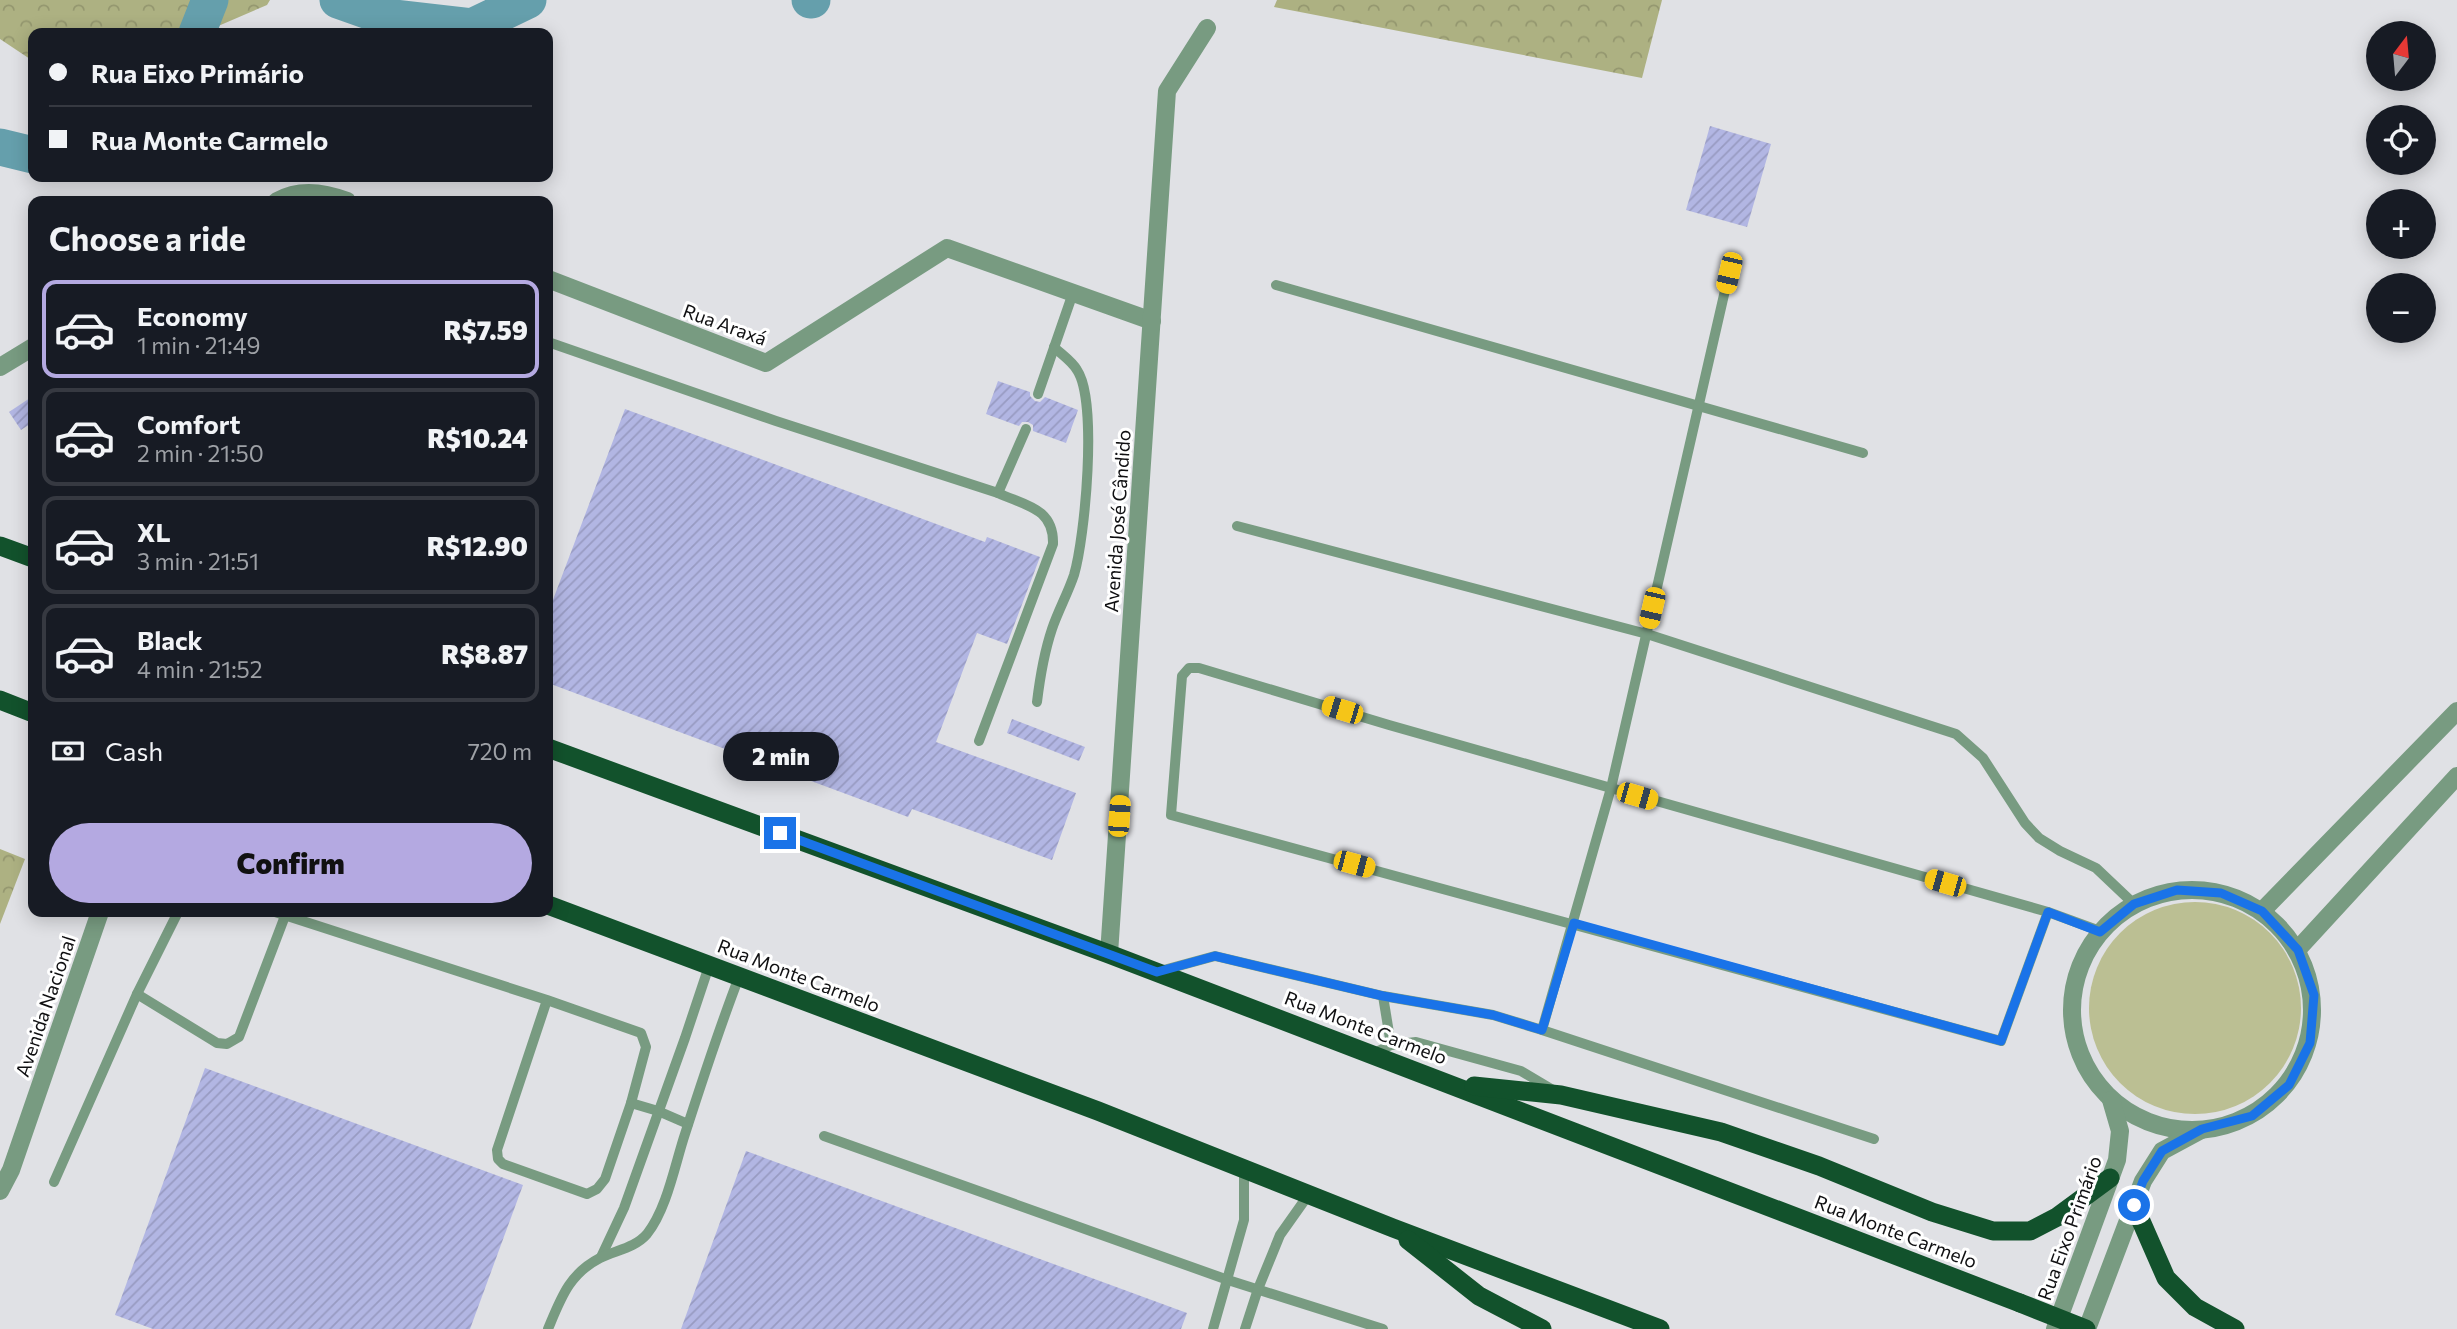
<!DOCTYPE html>
<html lang="en">
<head>
<meta charset="utf-8">
<style>
	body { margin:0; font-family:Commissioner,sans-serif; background:#20242c; color:#f1f3f6; height:100vh; display:flex; flex-direction:column; font-size:26px; white-space:nowrap }
	* { box-sizing:border-box; margin:0 }
	p { font-size:23px; color:#9ea1a6 }
	.icon { flex:none; width:38px; height:38px; fill:none; stroke:currentColor; stroke-width:2; stroke-linecap:round; stroke-linejoin:round }
	.map { position:relative; flex:1; overflow:hidden }
	.details { position:absolute; left:28px; top:196px; width:525px; height:721px; display:flex; flex-direction:column; background:#171b24; border-radius:14px; box-shadow:0 4px 18px #0003 }
	.details>* { flex:none }
	.banner { position:absolute; left:28px; top:28px; width:525px; height:154px; border-radius:14px; box-shadow:0 4px 18px #0003; display:grid; align-content:center; height:154px; padding:0 21px; background:#171b24 }
	.needle { width:46px; rotate:16deg }
	.buttons { position:absolute; left:2366px; top:21px; display:grid; gap:14px }
	.buttons a { display:grid; place-items:center; width:70px; height:70px; border-radius:50%; background:#171b24; box-shadow:0 4px 18px #0003; font-size:35px }
	.end { position:absolute; width:32px; height:32px; margin:-16px; border:9px solid #1a73e8; background:#fff; box-shadow:0 0 0 4px #fff }
	.from { border-radius:50% }
	.bubble { position:absolute; height:49px; border-radius:24px; background:#171b24; box-shadow:0 4px 18px #0003; font-size:23px; font-weight:800; line-height:49px; text-align:center }
	.car { position:absolute; width:21px; height:42px; margin:-21px -10px; border-radius:9px; box-shadow:0 0 5px 2px #0007; background:linear-gradient(#f5c518 24%,#345 0 40%,#f5c518 0 76%,#345 0 86%,#f5c518 0) }
	.banner b { display:flex; align-items:center; gap:24px; height:66px; font-size:26px }
	.banner b+b { border-top:2px solid #363941 }
	.banner i { width:18px; height:18px; background:#f1f3f6 }
	ul { padding:0; list-style:none }
	li { display:flex; align-items:center; gap:21px; height:98px; margin:0 14px 10px; padding:0 7px; border:4px solid #363941; border-radius:14px }
	li div { flex:1 }
	li b { display:block; font-size:26px }
	li em { font-style:normal; font-weight:800 }
	li.current { border-color:#b4a9e1 }
	li>.icon { width:63px; height:63px; stroke-width:1.5 }
	h2 { padding:0 21px; font-size:32px; line-height:84px }
	.pay { display:flex; align-items:center; gap:18px; height:77px; padding:0 21px; font-size:26px }
	.pay p { margin-inline-start:auto }
	.cta { display:flex; gap:14px; margin-top:auto; padding:14px 21px }
	.cta a { flex:1; height:80px; border-radius:42px; background:#b4a9e1; color:#111; font-size:28px; font-weight:800; line-height:80px; text-align:center }
	.map>svg:first-child { display:block }
	.grass { fill:#bbbf93 }
	.forest { fill:url(#forest-crowns) }
	.lines { fill:none; stroke-linecap:round; stroke-linejoin:round }
	.river { stroke:#659fac; stroke-width:37 }
	.building { fill:url(#building-hatch) }
	.service { stroke:#789b81; stroke-width:10 }
	.minor { stroke:#789b81; stroke-width:18 }
	.tertiary { stroke:#789b81; stroke-width:18 }
	.trunk { stroke:#12522c; stroke-width:19 }
	.trunk-bridge { stroke:#12522c; stroke-width:19 }
	.route { stroke:#1a73e8; stroke-width:9 }
	.labels { text-anchor:middle; dominant-baseline:central; stroke-width:6; stroke-linejoin:round; paint-order:stroke }
	.street-label { font-size:19px; fill:#0f0f11; stroke:#fff }
</style>
</head>
<body>
<div class="map">
<svg width="2457" height="1329" viewBox="0 0 2457 1329">
	<defs>
		<pattern id="forest-crowns" width="20" height="18" patternUnits="userSpaceOnUse" patternTransform="scale(1.75)"><rect width="20" height="18" fill="#adb182"/><path d="M2 6a3 3 0 1 1 6 0M12 15a3 3 0 1 1 6 0" fill="none" stroke="#94976f"/></pattern>
		<pattern id="building-hatch" width="6" height="6" patternUnits="userSpaceOnUse" patternTransform="scale(1.75)"><rect width="6" height="6" fill="#b2b6e3"/><path d="M-1 1l2-2M0 6l6-6M5 7l2-2" fill="none" stroke="#989bc2"/></pattern>
	</defs>
	<rect width="100%" height="100%" fill="#e0e1e5"/>
	<!-- grass -->
	<circle class="grass" cx="2195" cy="1008" r="106"/>
	<!-- forest -->
	<g class="forest">
		<polygon points="0,0 270,0 267,5 202,33 33,33 33,61 0,39"/>
		<polygon points="1277,0 1662,0 1642,78 1274,7"/>
		<polygon points="0,849 25,859 0,924"/>
	</g>
	<g class="lines">
		<!-- river -->
		<g class="river">
			<polyline points="338,0 386,17 472,27 528,0"/>
			<polyline points="810,0 812,0"/>
			<polyline points="197,33 210,0"/>
			<polyline points="0,147 33,155"/>
		</g>
	</g>
	<!-- building -->
	<g class="building">
		<polygon points="1710,126 1771,144 1747,227 1686,210"/>
		<polygon points="998,381 1030,392 1030,396 1035,401 1040,402 1045,397 1078,410 1066,443 1033,431 1033,425 1028,422 1022,422 1019,426 986,414"/>
		<polygon points="33,396 33,422 21,430 9,412"/>
		<polygon points="625,409 985,542 987,537 1040,557 1007,644 977,633 936,742 1076,793 1052,860 912,809 908,817 548,683 548,613"/>
		<polygon points="1012,719 1085,747 1079,761 1007,733"/>
		<polygon points="205,1068 523,1185 470,1329 153,1329 115,1315"/>
		<polygon points="746,1151 1187,1313 1181,1329 681,1329"/>
	</g>
	<g class="lines">
		<!-- service -->
		<g class="service">
			<polyline points="1276,285 1863,453"/>
			<polyline points="548,342 776,421 998,493 1026,429"/>
			<polyline points="1038,394 1073,293"/>
			<polyline points="1237,526 1647,634 1956,734 1983,758 2025,823 2039,838 2060,851 2096,868 2134,904"/>
			<polygon points="1189,668 1199,668 1389,725 2048,912 2001,1041 1171,815 1182,676"/>
			<path d="M1037,702C1040,677 1044,653 1052,629C1058,611 1068,593 1074,575C1085,538 1098,401 1077,370C1072,361 1061,354 1054,347"/>
			<path d="M979,741L1053,544C1054,508 1026,506 998,493"/>
			<polyline points="275,912 547,1000 641,1033 646,1047 631,1103 605,1179 597,1189 587,1194 503,1164 498,1159 497,1150 547,1000"/>
			<polyline points="2048,912 2100,931"/>
			<polyline points="1160,971 1215,956 1383,996 1493,1015 1542,1030 1611,788 1729,273"/>
			<polyline points="137,994 217,1043 227,1044 239,1037 285,916"/>
			<polyline points="1383,996 1391,1045"/>
			<polyline points="1542,1030 1874,1139"/>
			<polyline points="1372,1054 1391,1045 1416,1042 1521,1071 1553,1090"/>
			<polyline points="631,1103 658,1111 688,1124"/>
			<polyline points="824,1136 1228,1280 1383,1329"/>
			<polyline points="54,1182 137,994 178,912"/>
			<polyline points="601,1257 624,1208 685,1038 709,966"/>
			<path d="M548,1329C561,1298 569,1274 600,1258C616,1250 635,1248 647,1234C667,1209 675,1164 685,1134C702,1081 719,1029 739,977"/>
			<polyline points="1213,1329 1244,1220 1244,1168"/>
			<polyline points="1245,1329 1258,1289 1280,1235 1309,1194"/>
		</g>
		<!-- minor -->
		<g class="minor">
			<path d="M277,201C300,188 324,192 347,201"/>
			<polyline points="548,279 766,363 947,248 1152,321"/>
			<polyline points="0,367 33,347"/>
			<polyline points="1109,954 1167,91 1207,28"/>
			<polyline points="0,1191 11,1170 100,912"/>
		</g>
		<!-- tertiary -->
		<g class="tertiary">
			<circle cx="2192" cy="1010" r="120"/>
			<polyline points="2262,911 2457,711"/>
			<polyline points="2298,949 2457,776"/>
			<polyline points="2055,1329 2117,1160 2120,1131 2111,1100"/>
			<polyline points="2087,1329 2143,1181 2162,1151 2201,1130"/>
		</g>
		<!-- trunk -->
		<g class="trunk">
			<polyline points="0,546 33,558"/>
			<polyline points="0,700 33,713"/>
			<polyline points="548,748 1109,954 2020,1303"/>
			<polyline points="548,905 1098,1111 1393,1228 1660,1329"/>
			<polyline points="1474,1086 1561,1095 1721,1132 1819,1166 1932,1212 1993,1231 2030,1231 2057,1217 2110,1178"/>
			<polyline points="2134,1205 2166,1278 2195,1307 2235,1329"/>
			<polyline points="1408,1240 1479,1296 1542,1329"/>
		</g>
		<!-- trunk-bridge -->
		<polyline class="trunk-bridge" points="2020,1303 2086,1329"/>
	</g>
	<g class="lines">
		<!-- route -->
		<polyline class="route" points="780,833 1157,972 1215,956 1383,996 1493,1015 1542,1030 1574,923 2001,1041 2048,912 2100,932 2134,904 2177,890 2221,893 2262,911 2298,950 2314,995 2310,1043 2289,1085 2252,1116 2202,1129 2162,1151 2143,1181 2134,1205"/>
	</g>
	<g class="labels">
		<!-- street labels -->
		<g class="street-label">
			<text transform="translate(725 324) rotate(20)">Rua Araxá</text>
			<text transform="translate(1117 521) rotate(-86)">Avenida José Cândido</text>
			<text transform="translate(799 975) rotate(21)">Rua Monte Carmelo</text>
			<text transform="translate(45 1006) rotate(-71)">Avenida Nacional</text>
			<text transform="translate(1366 1027) rotate(21)">Rua Monte Carmelo</text>
			<text transform="translate(2069 1228) rotate(-70)">Rua Eixo Primário</text>
			<text transform="translate(1896 1231) rotate(21)">Rua Monte Carmelo</text>
		</g>
	</g>
</svg>
<div class="buttons">
<a><svg class="needle" viewBox="-14 -14 28 28"><path d="M0-13l5 13h-10z" fill="#e53935"/><path d="M0 13l5-13h-10z" fill="#9ea1a6"/></svg></a>
<a><svg class="icon" aria-label="locate" viewBox="0 0 24 24"><circle cx="12" cy="12" r="6"/><path d="M12 2v4M12 18v4M2 12h4M18 12h4"/></svg></a>
<a>+</a>
<a>−</a>
</div>
<i class="end from" style="left:2134px;top:1205px"></i>
<i class="end" style="left:780px;top:833px"></i>
<div class="bubble" style="left:723px;top:732px;width:116px">2 min</div>
<i class="car" style="left:1729px;top:273px;rotate:193deg"></i>
<i class="car" style="left:1652px;top:608px;rotate:193deg"></i>
<i class="car" style="left:1342px;top:710px;rotate:287deg"></i>
<i class="car" style="left:1637px;top:796px;rotate:106deg"></i>
<i class="car" style="left:1119px;top:816px;rotate:4deg"></i>
<i class="car" style="left:1354px;top:864px;rotate:105deg"></i>
<i class="car" style="left:1945px;top:883px;rotate:286deg"></i>
<div class="banner">
<b><i class="from"></i>Rua Eixo Primário</b>
<b><i></i>Rua Monte Carmelo</b>
</div>
<section class="details">
<h2>Choose a ride</h2>
<ul>
<li class="current"><svg class="icon" aria-label="car" viewBox="0 0 24 24"><path d="M5 17H2v-5l4-1 3-4h7l3 4 3 1v5h-3M9 17h6M6 11h13"/><circle cx="7" cy="17" r="2"/><circle cx="17" cy="17" r="2"/></svg><div><b>Economy</b><p>1 min · 21:49</p></div><em>R$7.59</em></li>
<li><svg class="icon" aria-label="car" viewBox="0 0 24 24"><path d="M5 17H2v-5l4-1 3-4h7l3 4 3 1v5h-3M9 17h6M6 11h13"/><circle cx="7" cy="17" r="2"/><circle cx="17" cy="17" r="2"/></svg><div><b>Comfort</b><p>2 min · 21:50</p></div><em>R$10.24</em></li>
<li><svg class="icon" aria-label="car" viewBox="0 0 24 24"><path d="M5 17H2v-5l4-1 3-4h7l3 4 3 1v5h-3M9 17h6M6 11h13"/><circle cx="7" cy="17" r="2"/><circle cx="17" cy="17" r="2"/></svg><div><b>XL</b><p>3 min · 21:51</p></div><em>R$12.90</em></li>
<li><svg class="icon" aria-label="car" viewBox="0 0 24 24"><path d="M5 17H2v-5l4-1 3-4h7l3 4 3 1v5h-3M9 17h6M6 11h13"/><circle cx="7" cy="17" r="2"/><circle cx="17" cy="17" r="2"/></svg><div><b>Black</b><p>4 min · 21:52</p></div><em>R$8.87</em></li>
</ul>
<div class="pay"><svg class="icon" aria-label="cash" viewBox="0 0 24 24"><path d="M3 7h18v10H3z"/><circle cx="12" cy="12" r="2"/></svg>Cash<p>720 m</p></div>
<div class="cta"><a>Confirm</a></div>
</section>
</div>
</body>
</html>
